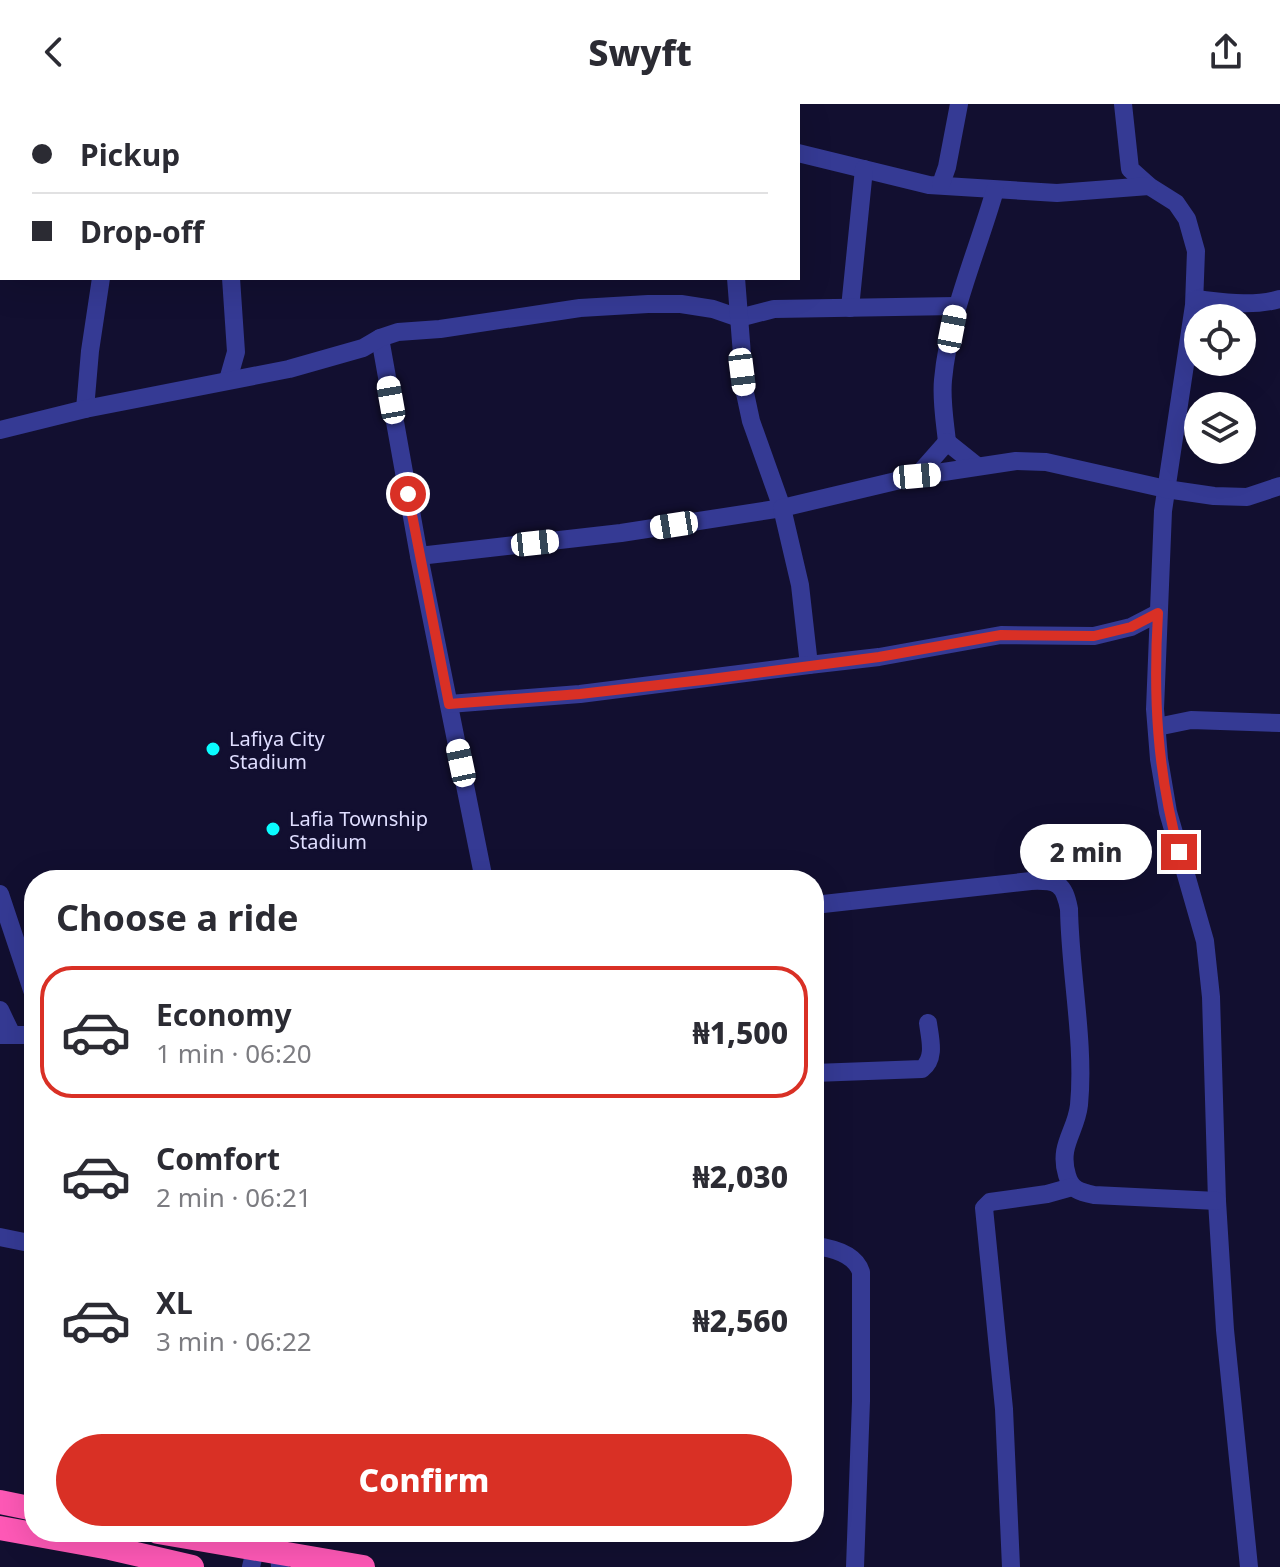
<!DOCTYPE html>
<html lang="en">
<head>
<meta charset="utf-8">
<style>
	body { margin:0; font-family:"Noto Sans",sans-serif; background:#f2f2f3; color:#2b2b33; height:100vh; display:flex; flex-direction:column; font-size:30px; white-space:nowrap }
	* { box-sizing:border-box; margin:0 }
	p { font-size:26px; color:#7c7c81 }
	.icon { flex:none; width:44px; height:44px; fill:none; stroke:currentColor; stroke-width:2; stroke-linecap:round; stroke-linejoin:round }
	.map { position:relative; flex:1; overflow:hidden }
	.drawer { position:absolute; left:24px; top:766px; width:800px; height:672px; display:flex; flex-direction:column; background:#fff; border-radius:32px; box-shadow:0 8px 32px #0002 }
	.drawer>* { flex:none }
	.guide { position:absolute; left:0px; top:0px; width:800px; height:176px; box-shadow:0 8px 32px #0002; display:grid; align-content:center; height:176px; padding:0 32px; background:#fff }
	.fabs { position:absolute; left:1184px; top:200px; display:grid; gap:16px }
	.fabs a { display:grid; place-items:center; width:72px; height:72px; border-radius:50%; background:#fff; box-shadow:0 8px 32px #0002; font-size:40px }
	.end { position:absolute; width:36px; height:36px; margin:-18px; border:10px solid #d93025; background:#fff; box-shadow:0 0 0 4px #fff }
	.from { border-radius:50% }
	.bubble { position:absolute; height:56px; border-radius:28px; background:#fff; box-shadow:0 8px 32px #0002; font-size:26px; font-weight:800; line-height:56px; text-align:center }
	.car { position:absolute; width:24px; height:48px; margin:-24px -12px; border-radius:10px; box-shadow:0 0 6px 2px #0007; background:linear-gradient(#fff 24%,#345 0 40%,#fff 0 76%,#345 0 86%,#fff 0) }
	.guide b { display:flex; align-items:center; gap:28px; height:76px; font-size:30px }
	.guide b+b { border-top:2px solid #e1e1e2 }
	.guide i { width:20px; height:20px; background:#2b2b33 }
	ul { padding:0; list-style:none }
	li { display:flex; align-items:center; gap:24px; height:132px; margin:0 16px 12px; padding:0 16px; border:4px solid transparent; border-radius:32px }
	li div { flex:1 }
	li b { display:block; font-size:30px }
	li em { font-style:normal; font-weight:800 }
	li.active { border-color:#d93025 }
	li>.icon { width:72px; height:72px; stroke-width:1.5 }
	h2 { padding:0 32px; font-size:36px; line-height:96px }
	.action { display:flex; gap:16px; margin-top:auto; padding:16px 32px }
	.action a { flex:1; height:92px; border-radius:48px; background:#d93025; color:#fff; font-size:32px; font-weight:800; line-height:92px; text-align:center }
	header { display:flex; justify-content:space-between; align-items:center; height:104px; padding:0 32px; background:#fff; font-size:36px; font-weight:800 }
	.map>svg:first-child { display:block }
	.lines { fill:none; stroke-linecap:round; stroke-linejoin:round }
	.minor { stroke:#353a94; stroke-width:18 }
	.highway { stroke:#ff59b7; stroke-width:24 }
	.route { stroke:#d93025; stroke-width:10 }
	.poi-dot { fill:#0afcff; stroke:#120f30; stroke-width:3 }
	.labels { text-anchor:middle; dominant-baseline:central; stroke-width:6; stroke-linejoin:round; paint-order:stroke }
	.poi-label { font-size:20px; fill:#dfdeff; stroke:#120f30; text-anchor:start }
</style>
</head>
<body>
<header><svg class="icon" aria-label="back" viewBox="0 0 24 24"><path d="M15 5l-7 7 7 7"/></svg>Swyft<svg class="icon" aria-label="share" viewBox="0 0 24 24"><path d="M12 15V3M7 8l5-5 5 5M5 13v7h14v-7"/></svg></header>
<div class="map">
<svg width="1280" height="1463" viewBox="0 0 1280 1463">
	<rect width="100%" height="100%" fill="#120f30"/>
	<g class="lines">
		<!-- minor -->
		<g class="minor">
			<polyline points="231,0 231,2"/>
			<polyline points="1123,0 1130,65 1149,82 1176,99 1187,115 1196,147 1194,201 1163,407 1155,605 1159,655 1168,708 1205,837 1211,893 1217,1097 1225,1226 1249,1463"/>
			<polyline points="73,2 88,0"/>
			<polyline points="393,2 393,0"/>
			<polyline points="778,2 778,0"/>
			<polyline points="0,15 2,15"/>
			<polyline points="798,49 929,81 1057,89 1149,82"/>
			<polyline points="941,80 947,63 959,0"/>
			<path d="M1195,195C1223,198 1252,203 1280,195"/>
			<polyline points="850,204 864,65"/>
			<polyline points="380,234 419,452 484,776"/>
			<polyline points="228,276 236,248 231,174"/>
			<polyline points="85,305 90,247 101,174"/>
			<polyline points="0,326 85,305 289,265 363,244 380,234 398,228 440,225 580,204 648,200 681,200 713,205 739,214 774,205 956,202"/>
			<path d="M947,338C945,318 941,296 943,276C949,210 977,149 995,86"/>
			<polyline points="917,372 947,338 977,362"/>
			<polyline points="419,452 621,429 782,404 751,317 745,289 736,174"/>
			<polyline points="1158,509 1131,523 1094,532 1001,531 879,553 809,561 800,481 782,404 917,372 1016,357 1046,358 1166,385 1214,392 1247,393 1280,382"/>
			<polyline points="449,600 580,590 809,561"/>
			<polyline points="1157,623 1191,616 1280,619"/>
			<polyline points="0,790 34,892"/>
			<path d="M814,801L1031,777C1057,776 1064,779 1069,805C1070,869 1085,939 1079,1001C1076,1028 1058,1041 1067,1071C1071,1086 1080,1088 1094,1091L1217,1097"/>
			<polyline points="0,906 12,931"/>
			<polyline points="0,931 26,931 34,927"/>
			<path d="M814,969L922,965C936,954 930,935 928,919"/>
			<polyline points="0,1133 34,1140"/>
			<path d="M814,1142C832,1144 855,1150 861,1168V1297L855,1463"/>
			<polyline points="278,1428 280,1463"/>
			<polyline points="251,1463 255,1446"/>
			<polyline points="1011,1463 1004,1305 984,1104 990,1098 1047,1090 1072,1083"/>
		</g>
		<!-- highway -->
		<g class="highway">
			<polyline points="0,1398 34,1405"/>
			<polyline points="0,1424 110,1444 192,1463"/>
			<polyline points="158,1428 363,1463"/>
		</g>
	</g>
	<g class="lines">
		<!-- route -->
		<path class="route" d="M408,390L449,600L580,590L711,575L879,553L1001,531L1094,532L1131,523L1158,509C1153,593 1157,667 1179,748"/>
	</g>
	<!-- markers -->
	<g class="poi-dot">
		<circle cx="213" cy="645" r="8"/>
		<circle cx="273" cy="725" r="8"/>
	</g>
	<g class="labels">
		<!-- poi labels -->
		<g class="poi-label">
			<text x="229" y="634">Lafiya City<tspan x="229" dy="23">Stadium</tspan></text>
			<text x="289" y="714">Lafia Township<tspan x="289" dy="23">Stadium</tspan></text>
		</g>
	</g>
</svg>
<div class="fabs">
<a><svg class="icon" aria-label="locate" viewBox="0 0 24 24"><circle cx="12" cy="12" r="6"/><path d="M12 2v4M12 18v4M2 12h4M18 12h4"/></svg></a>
<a><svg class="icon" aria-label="layers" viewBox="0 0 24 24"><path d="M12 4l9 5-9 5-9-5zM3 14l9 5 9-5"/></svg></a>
</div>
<i class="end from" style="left:408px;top:390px"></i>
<i class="end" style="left:1179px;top:748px"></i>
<div class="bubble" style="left:1020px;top:720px;width:132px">2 min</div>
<i class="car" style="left:952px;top:225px;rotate:11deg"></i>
<i class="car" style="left:742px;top:268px;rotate:173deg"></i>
<i class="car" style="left:391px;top:296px;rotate:350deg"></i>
<i class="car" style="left:917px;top:372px;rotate:85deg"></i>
<i class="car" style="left:674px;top:421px;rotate:261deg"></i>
<i class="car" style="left:535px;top:439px;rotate:84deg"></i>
<i class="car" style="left:461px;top:659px;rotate:348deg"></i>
<div class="guide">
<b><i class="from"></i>Pickup</b>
<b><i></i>Drop-off</b>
</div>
<section class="drawer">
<h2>Choose a ride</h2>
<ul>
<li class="active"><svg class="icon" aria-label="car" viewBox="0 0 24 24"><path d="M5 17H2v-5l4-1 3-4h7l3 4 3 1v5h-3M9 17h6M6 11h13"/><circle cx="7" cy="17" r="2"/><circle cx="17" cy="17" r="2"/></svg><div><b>Economy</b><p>1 min · 06:20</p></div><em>₦1,500</em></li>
<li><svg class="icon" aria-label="car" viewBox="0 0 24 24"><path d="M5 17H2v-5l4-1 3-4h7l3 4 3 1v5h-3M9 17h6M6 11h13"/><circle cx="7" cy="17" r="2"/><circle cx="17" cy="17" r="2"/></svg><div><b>Comfort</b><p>2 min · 06:21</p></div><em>₦2,030</em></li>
<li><svg class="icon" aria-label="car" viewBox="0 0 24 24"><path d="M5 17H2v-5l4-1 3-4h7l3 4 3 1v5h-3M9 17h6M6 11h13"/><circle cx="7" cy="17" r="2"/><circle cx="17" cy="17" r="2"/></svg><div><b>XL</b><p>3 min · 06:22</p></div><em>₦2,560</em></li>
</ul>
<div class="action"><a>Confirm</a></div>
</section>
</div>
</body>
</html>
